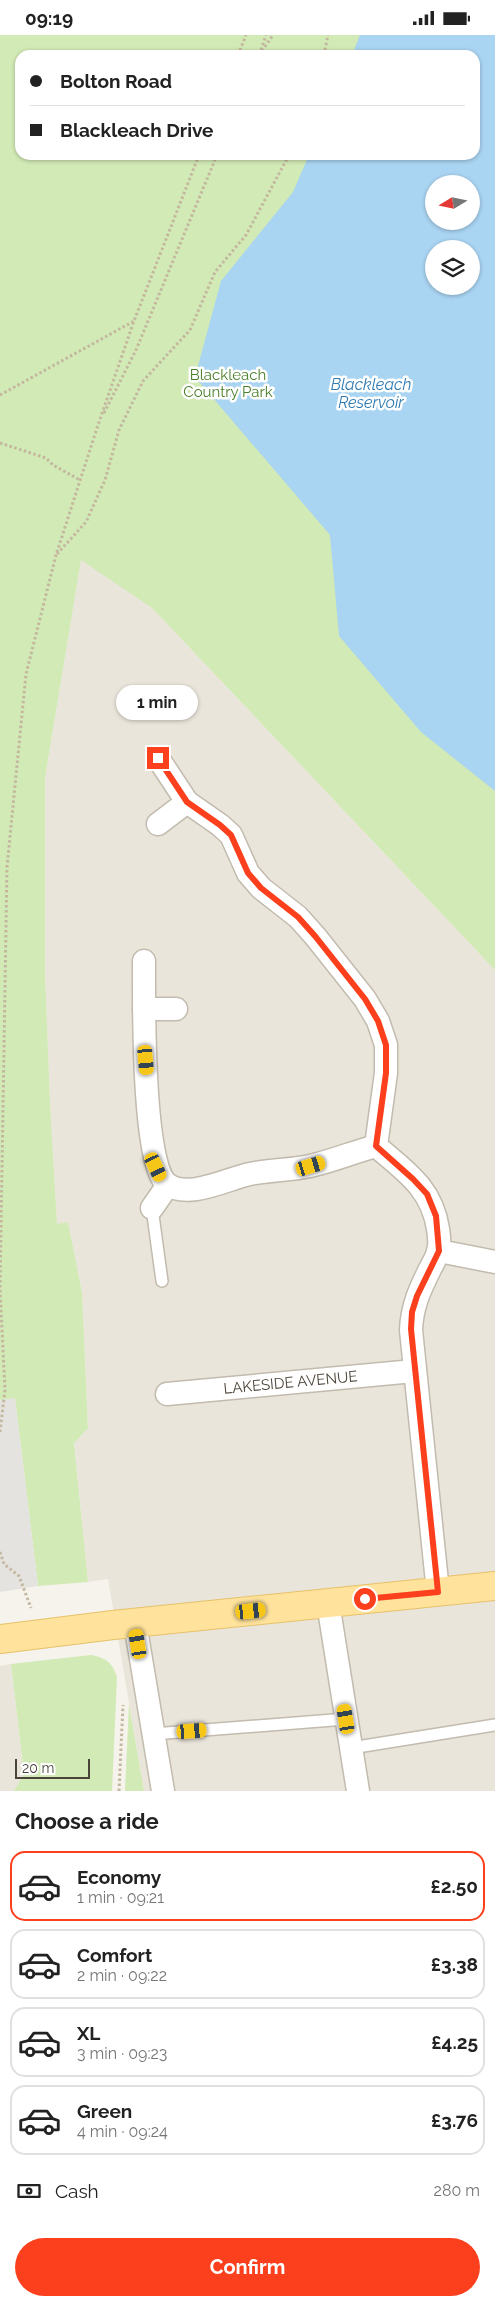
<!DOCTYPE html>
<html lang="en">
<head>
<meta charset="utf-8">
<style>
	body { margin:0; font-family:Raleway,sans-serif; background:#f6f6f6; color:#222; height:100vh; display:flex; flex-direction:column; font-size:19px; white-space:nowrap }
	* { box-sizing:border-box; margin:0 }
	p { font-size:16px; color:#767676 }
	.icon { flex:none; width:28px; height:28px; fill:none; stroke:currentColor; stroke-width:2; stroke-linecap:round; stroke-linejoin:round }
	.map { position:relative; height:1756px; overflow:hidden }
	.sheet { display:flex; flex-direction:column; background:#fff; flex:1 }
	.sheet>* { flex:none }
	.banner { position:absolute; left:15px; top:15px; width:465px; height:110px; border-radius:15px; box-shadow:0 1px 4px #0004; display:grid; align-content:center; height:110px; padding:0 15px; background:#fff }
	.needle { width:32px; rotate:260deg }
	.controls { position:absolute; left:425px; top:140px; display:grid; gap:10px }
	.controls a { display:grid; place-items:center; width:55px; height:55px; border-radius:50%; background:#fff; box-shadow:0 1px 4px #0004; font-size:25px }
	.scale { position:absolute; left:15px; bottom:12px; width:75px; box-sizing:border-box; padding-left:5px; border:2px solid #4b4439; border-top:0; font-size:14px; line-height:18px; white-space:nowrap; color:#4b4439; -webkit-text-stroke:4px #fff; paint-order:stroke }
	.end { position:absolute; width:22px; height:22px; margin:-11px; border:6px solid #fc3f1d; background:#fff; box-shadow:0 0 0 2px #fff }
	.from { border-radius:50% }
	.bubble { position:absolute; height:35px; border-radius:18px; background:#fff; box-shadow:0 1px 4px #0004; font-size:16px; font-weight:700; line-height:35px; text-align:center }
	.car { position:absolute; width:15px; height:30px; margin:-15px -8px; border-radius:6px; box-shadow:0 0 4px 1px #0007; background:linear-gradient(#f5c518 24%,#345 0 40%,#f5c518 0 76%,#345 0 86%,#f5c518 0) }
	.banner b { display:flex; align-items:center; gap:18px; height:48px; font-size:19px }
	.banner b+b { border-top:1px solid #e0e0e0 }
	.banner i { width:12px; height:12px; background:#222 }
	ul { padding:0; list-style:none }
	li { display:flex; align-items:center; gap:15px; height:70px; margin:0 10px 8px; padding:0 5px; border:2px solid #e0e0e0; border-radius:15px }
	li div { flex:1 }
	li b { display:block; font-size:19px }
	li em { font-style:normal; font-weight:700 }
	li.active { border-color:#fc3f1d }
	li>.icon { width:45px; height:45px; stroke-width:1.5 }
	h2 { padding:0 15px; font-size:22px; line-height:60px }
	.pay { display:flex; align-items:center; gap:12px; height:55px; padding:0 15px; font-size:19px }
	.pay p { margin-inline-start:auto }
	.primary-button { display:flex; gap:10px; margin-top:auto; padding:10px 15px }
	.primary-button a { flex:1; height:58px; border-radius:30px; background:#fc3f1d; color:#fff; font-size:20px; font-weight:700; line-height:58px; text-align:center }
	.status { display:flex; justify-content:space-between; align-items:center; height:35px; padding:0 25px; background:#fff; direction:ltr }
	.status svg { height:14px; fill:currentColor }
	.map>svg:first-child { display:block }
	.residential { fill:#eae5da }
	.green { fill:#d2eab5; fill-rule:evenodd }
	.parking { fill:#e5e3e0 }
	.water { fill:#a9d4f2; fill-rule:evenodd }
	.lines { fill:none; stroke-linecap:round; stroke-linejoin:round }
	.lane-casing { stroke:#c2bbae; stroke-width:14 }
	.street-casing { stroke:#c2bbae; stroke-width:25 }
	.primary-casing { stroke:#e6c16a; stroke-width:30 }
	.path { stroke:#c4b79f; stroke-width:3; stroke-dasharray:2.5 2.5; stroke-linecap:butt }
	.lane { stroke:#fff; stroke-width:11 }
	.street { stroke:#fff; stroke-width:22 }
	.primary { stroke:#ffe39c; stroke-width:28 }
	.route { stroke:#fc3f1d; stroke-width:6 }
	.labels { text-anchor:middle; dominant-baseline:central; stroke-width:5; stroke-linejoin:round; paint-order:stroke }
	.park-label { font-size:15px; fill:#4a7f2a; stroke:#fff }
	.street-label { font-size:15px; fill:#4b4439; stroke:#fff }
	.water-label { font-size:16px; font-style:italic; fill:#2e7ab2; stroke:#fff }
</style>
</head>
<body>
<div class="status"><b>09:19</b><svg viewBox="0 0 49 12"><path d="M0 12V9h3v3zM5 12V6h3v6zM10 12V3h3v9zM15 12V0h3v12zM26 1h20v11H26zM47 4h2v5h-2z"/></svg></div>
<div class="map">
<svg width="495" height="1756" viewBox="0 0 495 1756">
	<rect width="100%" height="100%" fill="#f6f3ec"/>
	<!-- residential -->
	<g class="residential">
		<polygon points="81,524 152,573 495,935 495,1756 144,1756 108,1544 88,1547 74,1407 88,1392 82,1257 68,1187 57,1190 50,1068 45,937 45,743"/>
		<polygon points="11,1629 24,1740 14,1756 0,1756 0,1631"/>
	</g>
	<!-- green -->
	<g class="green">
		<path d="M0,0H495V935L152,573L81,525L45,743V937L50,1068L57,1189L68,1187L82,1257L88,1393L74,1408L88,1547L38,1551L15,1364L0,1365ZM20,20H475V120H20ZM434,149H471V186H434ZM434,214H471V251H434Z"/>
		<path d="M91,1620C106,1623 112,1627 117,1642L112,1756H14L24,1739L11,1629Z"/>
		<polygon points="129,1669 144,1756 125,1756"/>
	</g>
	<!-- parking -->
	<polygon class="parking" points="15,1363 38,1551 0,1557 0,1365"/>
	<!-- water -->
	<path class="water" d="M360,0H495V756L421,697L339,601L330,500L195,342L221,246L293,157L309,120H475V20H352ZM434,149H471V186H434ZM434,214H471V251H434Z"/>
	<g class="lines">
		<!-- lane casing -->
		<g class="lane-casing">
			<g id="lane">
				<polyline points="152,1173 162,1246"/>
				<polyline points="153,1699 346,1684"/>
				<polyline points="351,1713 495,1690"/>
			</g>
		</g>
		<!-- street casing -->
		<g class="street-casing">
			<g id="street">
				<path d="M158,723L187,767L220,790L231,800L248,838L261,853L298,882L315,901L365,964L378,986L386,1010V1038L376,1111C405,1136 432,1153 438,1194C439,1200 440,1210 438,1216C437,1222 433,1228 430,1234C420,1254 412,1271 411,1295L438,1557"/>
				<polyline points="158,789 187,767"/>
				<path d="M144,926C144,962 142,1130 167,1149C188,1165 229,1143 250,1139C270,1135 291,1135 310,1131C332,1126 354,1117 376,1111"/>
				<polyline points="144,974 176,974"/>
				<polyline points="152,1173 168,1150"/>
				<polyline points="439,1216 495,1227"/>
				<path id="s1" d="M167,1359L414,1336"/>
				<polyline points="328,1568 358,1756"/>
				<polyline points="135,1588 163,1756"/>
			</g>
		</g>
		<!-- primary casing -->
		<g class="primary-casing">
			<polyline id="primary" points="0,1604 113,1590 495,1551"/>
		</g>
		<!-- path -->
		<g class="path">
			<polyline points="261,15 266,0"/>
			<polyline points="238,20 246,0"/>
			<polyline points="259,20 273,0"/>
			<polyline points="324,20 328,0"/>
			<polyline points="0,360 134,286"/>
			<polyline points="104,378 136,315 217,120"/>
			<polyline points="0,408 46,423 53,430 80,445"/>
			<polyline points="57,519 86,487 105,445 119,395 143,346 190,295 215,237 246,200 289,120"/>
			<polyline points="0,1397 5,1355 0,1254 7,832 26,639 56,520 98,390 134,286 199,120"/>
			<polyline points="0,1517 4,1529 19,1541 31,1573"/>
			<polyline points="119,1756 123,1670"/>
		</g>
		<!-- lane -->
		<use href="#lane" class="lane"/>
		<!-- street -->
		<use href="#street" class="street"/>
		<!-- primary -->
		<use href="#primary" class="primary"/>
	</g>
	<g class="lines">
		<!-- route -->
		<polyline class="route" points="158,723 187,767 220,790 231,800 248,838 261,853 298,882 315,901 365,964 378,986 386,1010 386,1038 376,1111 413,1144 427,1159 436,1181 439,1216 417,1261 412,1277 411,1294 438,1557 365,1564"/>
	</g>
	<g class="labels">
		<!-- park labels -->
		<g class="park-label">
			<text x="228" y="340">Blackleach<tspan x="228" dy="17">Country Park</tspan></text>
		</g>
		<!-- street labels -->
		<g class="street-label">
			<text stroke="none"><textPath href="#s1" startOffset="124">LAKESIDE AVENUE</textPath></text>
		</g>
		<!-- water labels -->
		<g class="water-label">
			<text x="371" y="349">Blackleach<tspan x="371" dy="18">Reservoir</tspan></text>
		</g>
	</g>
</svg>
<div class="controls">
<a><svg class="needle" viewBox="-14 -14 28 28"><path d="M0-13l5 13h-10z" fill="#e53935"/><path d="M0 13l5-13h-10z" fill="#767676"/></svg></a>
<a><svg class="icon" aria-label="layers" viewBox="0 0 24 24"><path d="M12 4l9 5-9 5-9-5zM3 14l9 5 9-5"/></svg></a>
</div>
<div class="scale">20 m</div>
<i class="end from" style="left:365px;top:1564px"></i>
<i class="end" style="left:158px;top:723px"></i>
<div class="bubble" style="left:116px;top:650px;width:82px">1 min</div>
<i class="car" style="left:146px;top:1025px;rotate:175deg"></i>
<i class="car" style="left:311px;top:1131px;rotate:73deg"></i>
<i class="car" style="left:156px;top:1132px;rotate:155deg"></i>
<i class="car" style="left:251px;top:1576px;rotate:84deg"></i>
<i class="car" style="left:138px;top:1609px;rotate:351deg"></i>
<i class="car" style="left:346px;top:1684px;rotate:351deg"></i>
<i class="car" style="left:192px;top:1696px;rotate:86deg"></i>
<div class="banner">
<b><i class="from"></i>Bolton Road</b>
<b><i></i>Blackleach Drive</b>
</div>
</div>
<section class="sheet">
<h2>Choose a ride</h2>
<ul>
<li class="active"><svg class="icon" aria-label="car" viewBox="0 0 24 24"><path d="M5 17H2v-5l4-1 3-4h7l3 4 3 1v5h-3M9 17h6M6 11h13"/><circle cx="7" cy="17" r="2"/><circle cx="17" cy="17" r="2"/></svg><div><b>Economy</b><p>1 min · 09:21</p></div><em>£2.50</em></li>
<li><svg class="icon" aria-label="car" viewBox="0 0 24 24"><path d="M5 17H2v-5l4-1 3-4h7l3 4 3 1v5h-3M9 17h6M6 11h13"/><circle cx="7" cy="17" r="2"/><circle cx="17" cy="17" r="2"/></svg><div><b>Comfort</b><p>2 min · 09:22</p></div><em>£3.38</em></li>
<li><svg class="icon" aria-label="car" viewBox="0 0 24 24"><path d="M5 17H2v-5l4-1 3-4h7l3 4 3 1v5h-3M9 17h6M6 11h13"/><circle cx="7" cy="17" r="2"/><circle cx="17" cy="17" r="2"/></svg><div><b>XL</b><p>3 min · 09:23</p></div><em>£4.25</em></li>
<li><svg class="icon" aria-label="car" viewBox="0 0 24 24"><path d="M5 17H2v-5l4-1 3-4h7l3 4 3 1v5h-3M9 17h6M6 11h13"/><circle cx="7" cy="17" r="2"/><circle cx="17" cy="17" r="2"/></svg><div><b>Green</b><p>4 min · 09:24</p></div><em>£3.76</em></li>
</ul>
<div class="pay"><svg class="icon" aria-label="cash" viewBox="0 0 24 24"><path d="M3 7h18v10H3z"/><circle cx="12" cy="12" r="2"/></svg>Cash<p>280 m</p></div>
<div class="primary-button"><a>Confirm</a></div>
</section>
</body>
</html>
